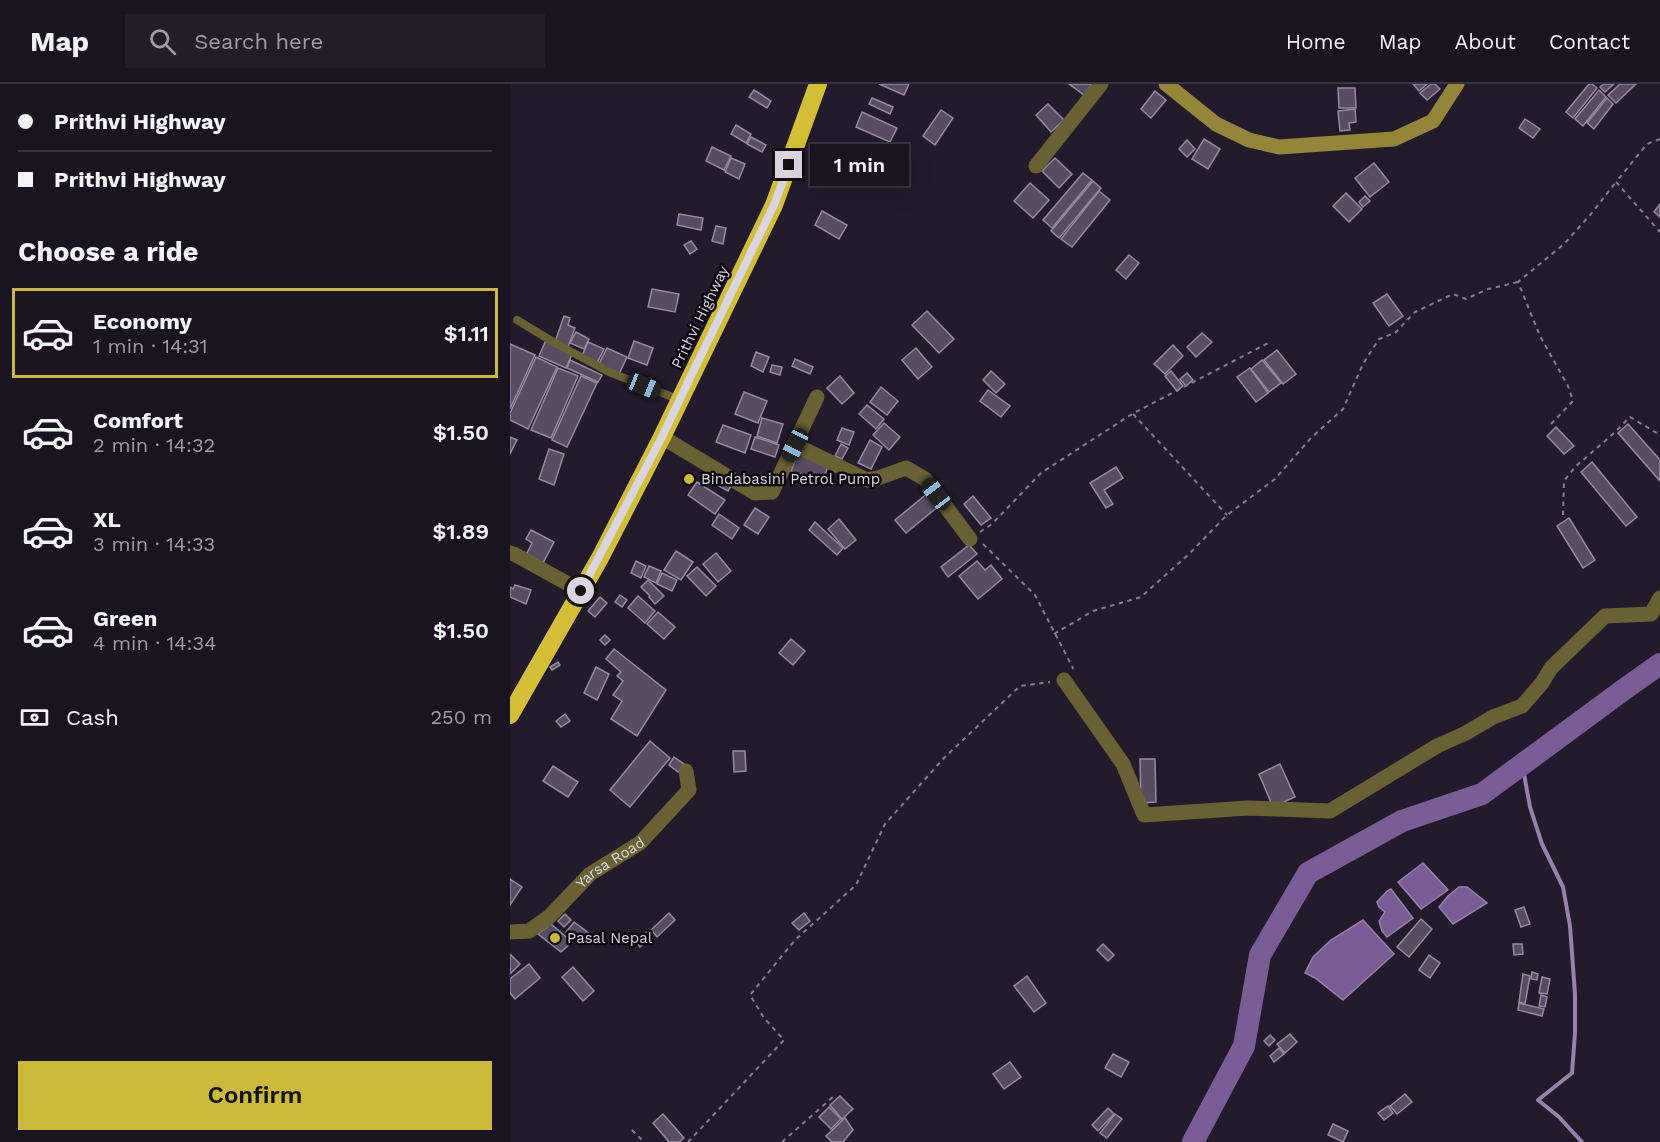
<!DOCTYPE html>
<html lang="en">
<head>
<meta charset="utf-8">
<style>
	body { margin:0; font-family:"Work Sans",sans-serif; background:#231d2a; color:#f1f3f6; height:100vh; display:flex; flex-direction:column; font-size:22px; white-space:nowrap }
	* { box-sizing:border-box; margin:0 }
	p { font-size:20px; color:#9f9ea5 }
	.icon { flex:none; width:33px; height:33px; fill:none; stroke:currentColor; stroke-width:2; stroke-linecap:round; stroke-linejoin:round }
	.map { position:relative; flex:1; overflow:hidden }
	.side { display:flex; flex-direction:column; background:#1a1421; width:510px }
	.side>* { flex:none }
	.guide { display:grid; align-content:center; height:132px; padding:0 18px; background:#1a1421 }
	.end { position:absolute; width:27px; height:27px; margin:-14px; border:8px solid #dbd5e2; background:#111; box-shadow:0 0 0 3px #111 }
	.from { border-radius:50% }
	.bubble { position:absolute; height:42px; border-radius:0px; background:#1a1421; box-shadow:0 6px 24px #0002,0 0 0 2px #38333f; font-size:20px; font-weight:600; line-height:42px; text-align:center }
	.car { position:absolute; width:18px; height:36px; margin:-18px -9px; border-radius:8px; box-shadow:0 0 4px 2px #0007; background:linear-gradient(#222 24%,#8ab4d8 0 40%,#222 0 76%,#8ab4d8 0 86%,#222 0) }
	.guide b { display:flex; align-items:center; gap:21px; height:57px; font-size:22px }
	.guide b+b { border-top:2px solid #38333f }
	.guide i { width:15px; height:15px; background:#f1f3f6 }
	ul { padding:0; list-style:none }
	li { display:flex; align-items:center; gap:18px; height:90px; margin:0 12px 9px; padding:0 6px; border:3px solid transparent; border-radius:0px }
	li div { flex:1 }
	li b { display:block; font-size:22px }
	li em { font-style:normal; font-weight:600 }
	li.on { border-color:#cdb938 }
	li>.icon { width:54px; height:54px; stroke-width:1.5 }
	h2 { padding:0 18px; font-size:27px; line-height:72px }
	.pay { display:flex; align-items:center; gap:15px; height:66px; padding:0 18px; font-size:22px }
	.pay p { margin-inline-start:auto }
	.button { display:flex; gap:12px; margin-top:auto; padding:12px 18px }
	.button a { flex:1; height:69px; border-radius:0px; background:#cdb938; color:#111; font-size:24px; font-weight:600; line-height:69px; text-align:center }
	header { display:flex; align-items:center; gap:36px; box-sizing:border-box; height:84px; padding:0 30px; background:#1a1421; border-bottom:2px solid #38333f }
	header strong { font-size:28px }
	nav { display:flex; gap:33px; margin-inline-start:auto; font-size:21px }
	.search { width:420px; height:54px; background:#231d2a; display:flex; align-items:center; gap:15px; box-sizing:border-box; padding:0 21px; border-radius:0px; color:#9f9ea5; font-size:22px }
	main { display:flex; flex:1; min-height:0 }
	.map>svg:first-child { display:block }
	.water { fill:#7a5d95; stroke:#9781ac; stroke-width:1.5 }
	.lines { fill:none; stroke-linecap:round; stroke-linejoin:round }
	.stream { stroke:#9781ac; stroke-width:4 }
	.river { stroke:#7a5d95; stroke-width:22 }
	.building { fill:#574c62; stroke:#968aa2; stroke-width:1.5 }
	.path { stroke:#857e8d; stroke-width:2; stroke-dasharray:4.5 4.5; stroke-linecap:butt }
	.lane { stroke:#696131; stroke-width:8 }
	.street { stroke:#696131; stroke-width:15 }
	.secondary { stroke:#948636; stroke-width:15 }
	.highway { stroke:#d3be34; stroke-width:18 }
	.route { stroke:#dbd5e2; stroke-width:8 }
	.poi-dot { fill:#cdb938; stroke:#0b070f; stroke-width:2 }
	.labels { text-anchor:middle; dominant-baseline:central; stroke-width:5; stroke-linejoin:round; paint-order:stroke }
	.street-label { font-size:15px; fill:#dbd5e2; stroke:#0b070f }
	.poi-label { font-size:15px; fill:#dbd5e2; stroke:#0b070f; text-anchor:start }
</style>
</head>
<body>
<header>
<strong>Map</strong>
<div class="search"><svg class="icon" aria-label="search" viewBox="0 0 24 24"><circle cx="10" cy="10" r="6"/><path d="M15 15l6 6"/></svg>Search here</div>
<nav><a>Home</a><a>Map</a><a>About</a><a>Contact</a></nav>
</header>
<main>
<section class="side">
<div class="guide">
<b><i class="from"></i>Prithvi Highway</b>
<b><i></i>Prithvi Highway</b>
</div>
<h2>Choose a ride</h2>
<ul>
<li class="on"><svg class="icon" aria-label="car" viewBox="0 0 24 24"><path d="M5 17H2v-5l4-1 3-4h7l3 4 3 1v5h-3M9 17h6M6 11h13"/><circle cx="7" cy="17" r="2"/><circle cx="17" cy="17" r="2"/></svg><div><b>Economy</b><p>1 min · 14:31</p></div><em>$1.11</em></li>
<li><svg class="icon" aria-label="car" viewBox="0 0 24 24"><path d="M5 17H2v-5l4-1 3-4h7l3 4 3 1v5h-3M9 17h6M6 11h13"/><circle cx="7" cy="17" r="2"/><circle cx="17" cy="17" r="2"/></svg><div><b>Comfort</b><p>2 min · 14:32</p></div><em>$1.50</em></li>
<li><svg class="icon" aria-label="car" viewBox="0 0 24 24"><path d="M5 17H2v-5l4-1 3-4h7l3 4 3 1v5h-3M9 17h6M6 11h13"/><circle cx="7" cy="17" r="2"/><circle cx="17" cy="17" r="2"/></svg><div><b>XL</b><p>3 min · 14:33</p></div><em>$1.89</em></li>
<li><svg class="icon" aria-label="car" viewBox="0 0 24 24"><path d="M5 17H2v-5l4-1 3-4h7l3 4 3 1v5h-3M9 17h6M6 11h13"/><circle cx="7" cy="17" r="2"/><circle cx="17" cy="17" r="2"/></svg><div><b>Green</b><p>4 min · 14:34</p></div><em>$1.50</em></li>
</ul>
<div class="pay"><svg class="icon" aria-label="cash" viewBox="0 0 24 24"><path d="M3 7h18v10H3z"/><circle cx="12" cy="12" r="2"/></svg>Cash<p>250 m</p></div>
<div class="button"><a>Confirm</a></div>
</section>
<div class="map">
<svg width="1150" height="1058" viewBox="0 0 1150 1058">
	<rect width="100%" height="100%" fill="#231a2c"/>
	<!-- water -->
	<g class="water">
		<polygon points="913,779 938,806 911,825 888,798"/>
		<polygon points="949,803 957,803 977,819 943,840 929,823 938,812"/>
		<polygon points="881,805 903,834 877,853 872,847 869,837 875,828 869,823 867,818 877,807"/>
		<polygon points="853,836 884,870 833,916 805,894 795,889 803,873 821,856"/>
	</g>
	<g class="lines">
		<!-- stream -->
		<polyline class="stream" points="1036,662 1014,690 1020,723 1032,760 1053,803 1060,842 1065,910 1065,949 1062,989 1028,1016 1049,1033 1072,1058"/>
		<!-- river -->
		<polyline class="river" points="683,1058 734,962 750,871 798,789 892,737 972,710 1116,604 1150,580"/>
	</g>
	<!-- building -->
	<g class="building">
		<polygon points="369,0 399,0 394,11"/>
		<polygon points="559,0 582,0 574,11"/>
		<polygon points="903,0 917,0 909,7"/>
		<polygon points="921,0 925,0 930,5 917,16 910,9"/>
		<polygon points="1079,0 1082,0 1087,4 1063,34 1056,28"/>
		<polygon points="1094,0 1104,0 1095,8 1090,3"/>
		<polygon points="1110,0 1126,0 1106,19 1098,11"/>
		<polygon points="828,4 845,4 846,24 829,24"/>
		<polygon points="244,6 261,17 257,24 239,13"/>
		<polygon points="1089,6 1096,13 1073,42 1065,35"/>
		<polygon points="645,7 656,16 641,34 631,25"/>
		<polygon points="362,14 383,23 380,30 359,20"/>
		<polygon points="1097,14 1103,20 1084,45 1077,39"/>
		<polygon points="538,20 554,36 541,48 526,31"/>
		<polygon points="845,25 846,38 839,39 840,46 830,47 828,27"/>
		<polygon points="431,26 443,34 425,61 413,52"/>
		<polygon points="352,28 387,44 380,58 346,43"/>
		<polygon points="1015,35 1030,45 1023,54 1009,44"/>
		<polygon points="226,41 241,50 236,59 221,50"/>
		<polygon points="241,53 256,61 252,68 237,60"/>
		<polygon points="694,55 710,65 698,85 682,75"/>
		<polygon points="677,56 685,65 677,73 669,65"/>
		<polygon points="202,63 221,72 214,86 196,77"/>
		<polygon points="221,74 235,80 229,95 215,88"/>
		<polygon points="545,74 562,90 549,104 532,87"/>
		<polygon points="864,79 879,98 860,113 845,94"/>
		<polygon points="573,89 582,96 542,144 533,136"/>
		<polygon points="583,97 591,104 549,154 541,147"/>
		<polygon points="520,99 539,116 523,134 504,117"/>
		<polygon points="589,107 600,116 562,163 551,155"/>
		<polygon points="836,109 852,125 839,138 823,122"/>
		<polygon points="855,112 860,117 853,123 849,118"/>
		<polygon points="1150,120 1150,133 1144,128"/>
		<polygon points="312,127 337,141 329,155 305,141"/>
		<polygon points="169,130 193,134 191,146 167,141"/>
		<polygon points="206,142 216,144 213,160 202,157"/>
		<polygon points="181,157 187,165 180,170 174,161"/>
		<polygon points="619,171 629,179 616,195 606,186"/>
		<polygon points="142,205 169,210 165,228 138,223"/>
		<polygon points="877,210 893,232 879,242 863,219"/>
		<polygon points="417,227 444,255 429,269 402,241"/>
		<polygon points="54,232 60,234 58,241 65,244 58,263 45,258"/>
		<polygon points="66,248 79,255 74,265 60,259"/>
		<polygon points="692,249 702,258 686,273 677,263"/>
		<polygon points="36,256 63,268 56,284 29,272"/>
		<polygon points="124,257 143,264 137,281 118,274"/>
		<polygon points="78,258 94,265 87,279 72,272"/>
		<polygon points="0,260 25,271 0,325"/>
		<polygon points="663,261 673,272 655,290 644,280"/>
		<polygon points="97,264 117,273 109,290 89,280"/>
		<polygon points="406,264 422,283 408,295 392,276"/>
		<polygon points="767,266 786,290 773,300 754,276"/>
		<polygon points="246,268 259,273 253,288 241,282"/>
		<polygon points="26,273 47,283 18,345 0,336 0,329"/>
		<polygon points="285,275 303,283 300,290 282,282"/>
		<polygon points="60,276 92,291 88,298 57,284"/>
		<polygon points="752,276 771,299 759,308 741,285"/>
		<polygon points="262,281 272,283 270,291 260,288"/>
		<polygon points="48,284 68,292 41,354 21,346"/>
		<polygon points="740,284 758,309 746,318 727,293"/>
		<polygon points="481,287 495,300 486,309 473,296"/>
		<polygon points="661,287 673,302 667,307 655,292"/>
		<polygon points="677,289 683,296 676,302 670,295"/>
		<polygon points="71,292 87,299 57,363 42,356"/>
		<polygon points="330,292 344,309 332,320 317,304"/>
		<polygon points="371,303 388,317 377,331 360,318"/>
		<polygon points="478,306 500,322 491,333 470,317"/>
		<polygon points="234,308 257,317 248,339 225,330"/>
		<polygon points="357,321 374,335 366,345 349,330"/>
		<polygon points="252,334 273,340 267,359 247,352"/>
		<polygon points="374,339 390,353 379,366 363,351"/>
		<polygon points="1118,340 1150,376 1150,397 1108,349"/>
		<polygon points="213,341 241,351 235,369 206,358"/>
		<polygon points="1046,343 1064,362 1054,370 1037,352"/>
		<polygon points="332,344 344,348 339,361 327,356"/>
		<polygon points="0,353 7,356 0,370"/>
		<polygon points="245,353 269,361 265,373 241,365"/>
		<polygon points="360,356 372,363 361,385 348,379"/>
		<polygon points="331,360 338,364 332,375 325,372"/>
		<polygon points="39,365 54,370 44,401 29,395"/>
		<polygon points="288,369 319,380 312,398 281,387"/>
		<polygon points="1082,378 1127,433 1116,442 1071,388"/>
		<polygon points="606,383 613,394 594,406 603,420 596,424 580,399"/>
		<polygon points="210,396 221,402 218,407 207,401"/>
		<polygon points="187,398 215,416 205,430 178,411"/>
		<polygon points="419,408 430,421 396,449 385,436"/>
		<polygon points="463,412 481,434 471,441 454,420"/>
		<polygon points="245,424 259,433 248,450 234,441"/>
		<polygon points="209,430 229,444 222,455 202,441"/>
		<polygon points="1059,434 1085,476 1073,484 1047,442"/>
		<polygon points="329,435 346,456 335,465 318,445"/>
		<polygon points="305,438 333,464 327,471 299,446"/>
		<polygon points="21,446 44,458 33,479 16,471 22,459 16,455"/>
		<polygon points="459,461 467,470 438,493 431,483"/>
		<polygon points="166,467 183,478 171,496 154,486"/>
		<polygon points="206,469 221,487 208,498 193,480"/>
		<polygon points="126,477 136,482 131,494 121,489"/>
		<polygon points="467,477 475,486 481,481 492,495 468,515 449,492"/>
		<polygon points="139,482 151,487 146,499 134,493"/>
		<polygon points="187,483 206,502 196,512 177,492"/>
		<polygon points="152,489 167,496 162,507 147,500"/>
		<polygon points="138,496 154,512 145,520 139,513 140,512 131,503"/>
		<polygon points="5,501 21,506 16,520 0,513 0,503 3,505"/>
		<polygon points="110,511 117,516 112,523 105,518"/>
		<polygon points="128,512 145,527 135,539 118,524"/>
		<polygon points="90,513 97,519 85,533 78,527"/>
		<polygon points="148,528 165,543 154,555 137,540"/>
		<polygon points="95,551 100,556 95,561 90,556"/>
		<polygon points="281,555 295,567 283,581 269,569"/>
		<polygon points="104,565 156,606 127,652 101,635 112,617 103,611 113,597 107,592 111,588 96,575"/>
		<polygon points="48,578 50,581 42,586 40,583"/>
		<polygon points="86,583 99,590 87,616 74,609"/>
		<polygon points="55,630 60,637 51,643 46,637"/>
		<polygon points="140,657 160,674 120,723 100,706"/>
		<polygon points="223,667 235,667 236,687 224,688"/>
		<polygon points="164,673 174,680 168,688 159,681"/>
		<polygon points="630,675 645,675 646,718 631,719"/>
		<polygon points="770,680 785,713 763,723 749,690"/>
		<polygon points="43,682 68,698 58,713 33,697"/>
		<polygon points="0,795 12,803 0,821"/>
		<polygon points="1014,823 1020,840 1011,843 1005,826"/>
		<polygon points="159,829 165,836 147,853 141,846"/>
		<polygon points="294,829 300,837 289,846 282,839"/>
		<polygon points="55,830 61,836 54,843 48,837"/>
		<polygon points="911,835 922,845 899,873 887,863"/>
		<polygon points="64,838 80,850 72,860 56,848"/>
		<polygon points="41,840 62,858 51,868 28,850"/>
		<polygon points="137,848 142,854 130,863 125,857"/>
		<polygon points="593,860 604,871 598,877 587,866"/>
		<polygon points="1003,860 1012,860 1013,870 1004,871"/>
		<polygon points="0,870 10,880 0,890"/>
		<polygon points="919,871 930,879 920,894 909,886"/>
		<polygon points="19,880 30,894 5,915 0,909 0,895"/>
		<polygon points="63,883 84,907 73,917 52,893"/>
		<polygon points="1022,888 1028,890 1027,896 1021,895"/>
		<polygon points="1013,890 1020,892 1015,920 1009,918"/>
		<polygon points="517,892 536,919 524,928 504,902"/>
		<polygon points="1032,893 1040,895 1037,910 1029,909"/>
		<polygon points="1031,911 1037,913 1035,923 1029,922"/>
		<polygon points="1009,919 1034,925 1032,932 1008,926"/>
		<polygon points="780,950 787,958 775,969 767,960"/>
		<polygon points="760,951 765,956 759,962 754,957"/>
		<polygon points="769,964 774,970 764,978 760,972"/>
		<polygon points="603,970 619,978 611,993 595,984"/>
		<polygon points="500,978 511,993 494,1005 483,990"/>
		<polygon points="895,1010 902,1018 887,1030 880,1022"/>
		<polygon points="330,1012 343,1025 332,1035 320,1021"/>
		<polygon points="878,1022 883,1029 874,1036 868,1029"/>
		<polygon points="319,1023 331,1035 321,1045 309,1033"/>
		<polygon points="598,1024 604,1030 588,1047 582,1041"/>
		<polygon points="153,1030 174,1054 169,1058 159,1058 143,1039"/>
		<polygon points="605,1030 612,1035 597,1054 590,1049"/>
		<polygon points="335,1034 343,1046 333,1058 322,1058 316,1052"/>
		<polygon points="823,1040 838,1047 833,1058 818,1051"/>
	</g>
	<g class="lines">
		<!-- path -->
		<g class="path">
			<polyline points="1150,55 1137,60 1106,98 1150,148"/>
			<polyline points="623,330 717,431"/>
			<polyline points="1041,340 1063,317 1058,302 1030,252 1008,198 1054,160 1081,130 1106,98"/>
			<polyline points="1053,431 1054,397 1065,383 1103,350 1120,333 1145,348 1150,350"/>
			<polyline points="470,448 482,440 531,389 622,330 760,258"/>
			<polyline points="473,460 525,511 563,584 562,585"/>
			<polyline points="544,550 583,527 631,513 679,470 717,431 765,395 801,354 833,325 853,280 869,255 885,249 905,228 943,210 956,215 978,205 1008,198"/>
			<polyline points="122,1046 134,1058"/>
			<polyline points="178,1058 274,956 254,934 240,911 285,856 346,801 375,740 434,674 510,602 540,598"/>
			<polyline points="272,1058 324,1012"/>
		</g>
		<!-- lane -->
		<polyline class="lane" points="7,236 45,259 99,288 170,316"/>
		<!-- street -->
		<g class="street">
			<polyline points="526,82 591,0"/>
			<polyline points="152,353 245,409 262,408 307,313"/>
			<polyline points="285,361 357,396 368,394 396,384 415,395 460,455"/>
			<polyline points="0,469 4,470 71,507"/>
			<polyline points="554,596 613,680 634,731 738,724 820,727 927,662 956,649 983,633 1012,622 1032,599 1041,584 1095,532 1141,530 1150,514"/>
			<path id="s1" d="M0,848L19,847L39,833L80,790L130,759L179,706L176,687"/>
		</g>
		<!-- secondary -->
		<polyline class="secondary" points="656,0 706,40 739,56 769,63 884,55 923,37 947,0"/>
		<!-- highway -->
		<polyline class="highway" points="0,631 90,474 152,353 264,121 308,0"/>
	</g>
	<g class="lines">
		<!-- route -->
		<polyline class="route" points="71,507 152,353 180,294 264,121 279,81"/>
	</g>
	<!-- markers -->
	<g class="poi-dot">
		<circle cx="179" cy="395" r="6"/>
		<circle cx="45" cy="854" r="6"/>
	</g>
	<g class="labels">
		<!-- street labels -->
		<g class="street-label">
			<text transform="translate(190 233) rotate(-64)">Prithvi Highway</text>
			<text stroke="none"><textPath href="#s1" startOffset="126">Yarsa Road</textPath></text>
		</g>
		<!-- poi labels -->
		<g class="poi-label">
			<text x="191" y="395">Bindabasini Petrol Pump</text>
			<text x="57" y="854">Pasal Nepal</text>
		</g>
	</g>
</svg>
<i class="end from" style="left:71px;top:507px"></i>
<i class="end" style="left:279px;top:81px"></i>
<div class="bubble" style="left:300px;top:60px;width:99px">1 min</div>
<i class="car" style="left:134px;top:302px;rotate:112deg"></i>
<i class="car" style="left:285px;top:361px;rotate:207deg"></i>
<i class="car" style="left:426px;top:410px;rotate:323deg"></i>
</div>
</main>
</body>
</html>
